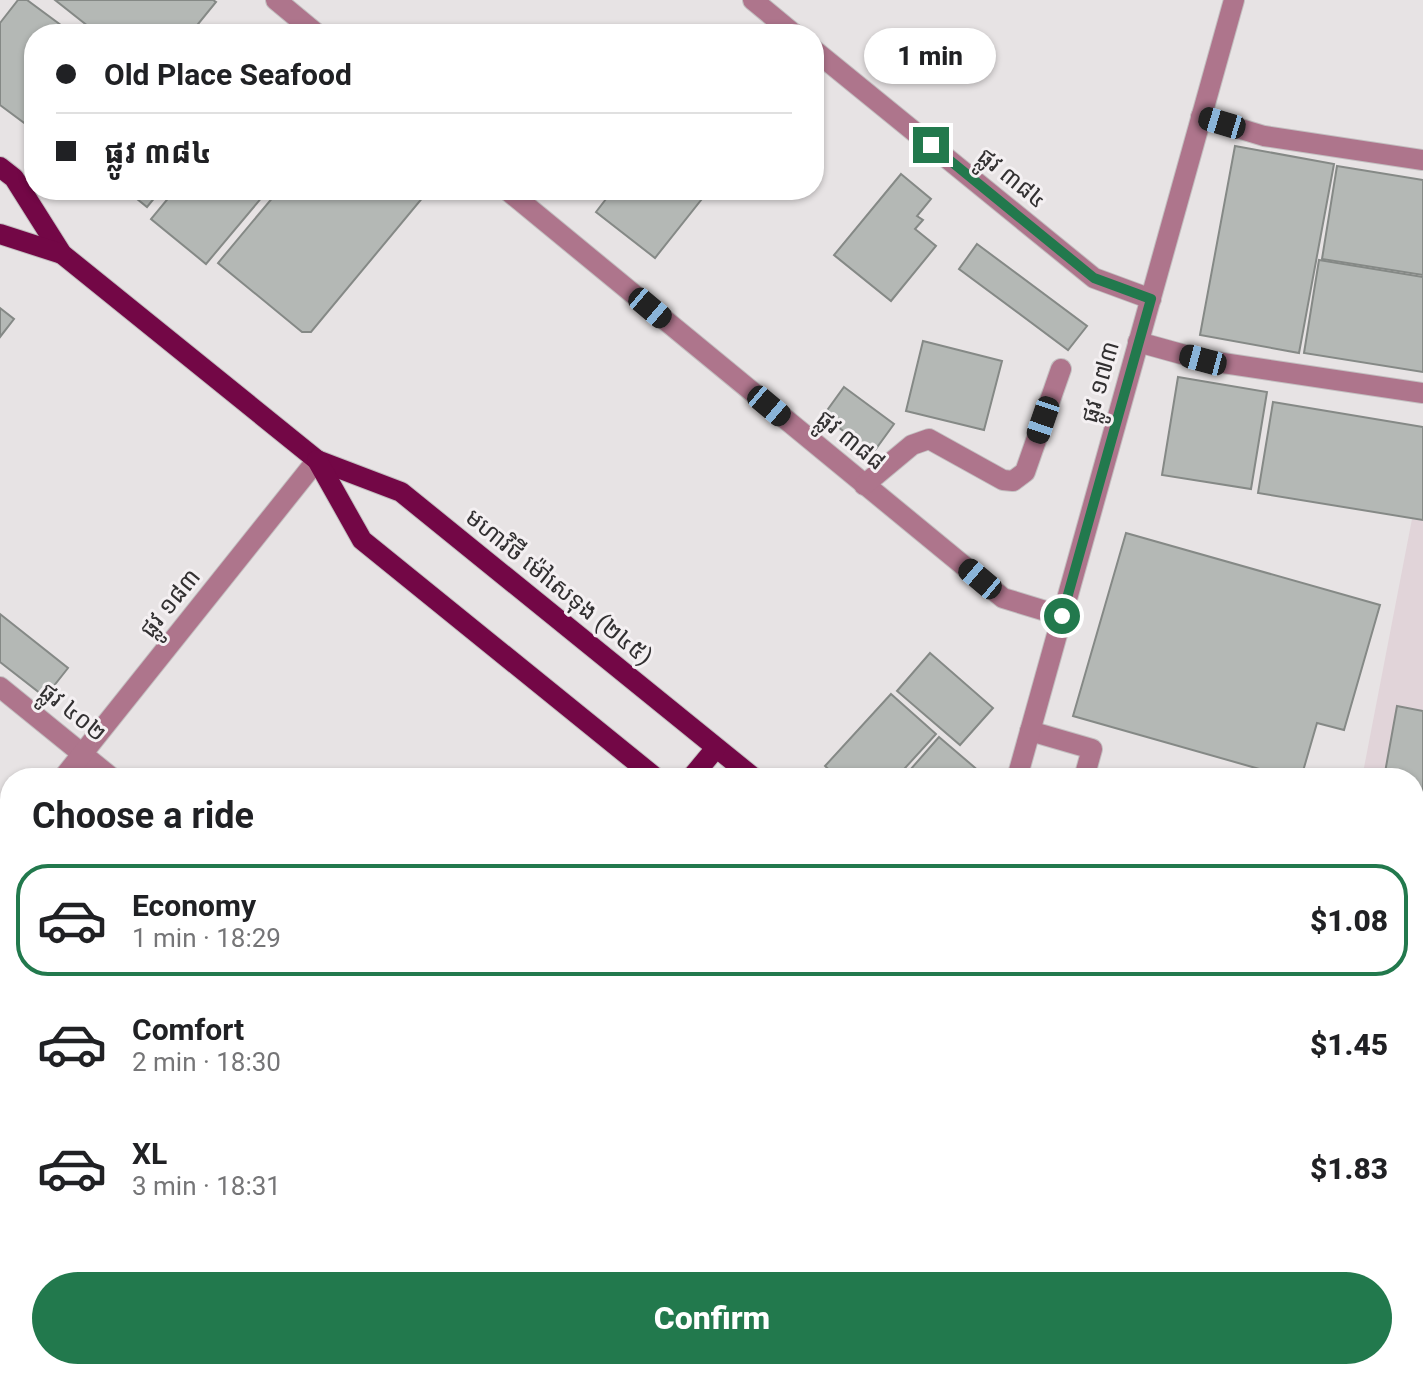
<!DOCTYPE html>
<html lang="en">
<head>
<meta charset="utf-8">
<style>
	body { margin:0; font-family:Roboto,"Noto Sans Khmer",sans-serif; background:#f2f2f2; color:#202124; height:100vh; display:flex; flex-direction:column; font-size:30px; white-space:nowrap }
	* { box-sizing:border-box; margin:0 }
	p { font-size:26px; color:#757577 }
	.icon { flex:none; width:44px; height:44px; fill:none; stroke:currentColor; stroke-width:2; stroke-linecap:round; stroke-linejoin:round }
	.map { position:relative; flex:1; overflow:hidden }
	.side { position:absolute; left:0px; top:768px; width:1424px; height:612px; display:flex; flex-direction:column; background:#fff; border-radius:32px 32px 0 0; box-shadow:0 2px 6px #0004 }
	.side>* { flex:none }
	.banner { position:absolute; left:24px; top:24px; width:800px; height:176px; border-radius:32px; box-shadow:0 2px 6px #0004; display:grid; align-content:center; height:176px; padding:0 32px; background:#fff }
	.end { position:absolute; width:36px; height:36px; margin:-18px; border:10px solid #22794d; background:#fff; box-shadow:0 0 0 4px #fff }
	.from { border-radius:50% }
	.bubble { position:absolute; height:56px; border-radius:28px; background:#fff; box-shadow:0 2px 6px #0004; font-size:26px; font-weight:800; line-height:56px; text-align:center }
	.car { position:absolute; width:24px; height:48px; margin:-24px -12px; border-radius:10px; box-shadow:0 0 6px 2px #0007; background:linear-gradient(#222 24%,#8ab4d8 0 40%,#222 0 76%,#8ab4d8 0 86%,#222 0) }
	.banner b { display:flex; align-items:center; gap:28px; height:76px; font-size:30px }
	.banner b+b { border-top:2px solid #e0e0e0 }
	.banner i { width:20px; height:20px; background:#202124 }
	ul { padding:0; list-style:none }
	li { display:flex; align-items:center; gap:24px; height:112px; margin:0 16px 12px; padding:0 16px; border:4px solid transparent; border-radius:32px }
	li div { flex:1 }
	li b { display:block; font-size:30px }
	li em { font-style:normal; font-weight:800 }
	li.on { border-color:#22794d }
	li>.icon { width:72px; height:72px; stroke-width:1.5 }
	h2 { padding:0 32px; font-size:36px; line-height:96px }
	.cta { display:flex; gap:16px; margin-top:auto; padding:16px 32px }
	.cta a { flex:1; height:92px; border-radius:48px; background:#22794d; color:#fff; font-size:32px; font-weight:800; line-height:92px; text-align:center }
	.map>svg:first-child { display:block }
	.built { fill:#e1d4d9 }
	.building { fill:#b4b8b5; stroke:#858986; stroke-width:2 }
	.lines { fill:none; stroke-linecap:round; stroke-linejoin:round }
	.minor-casing { stroke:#c3bfc0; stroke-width:22 }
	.major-casing { stroke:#c3bfc0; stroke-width:22 }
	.minor { stroke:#ae758c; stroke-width:20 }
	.major { stroke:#730746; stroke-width:20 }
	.route { stroke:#22794d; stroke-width:10 }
	.labels { text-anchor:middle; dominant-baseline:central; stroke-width:6; stroke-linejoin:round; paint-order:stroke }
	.street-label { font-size:24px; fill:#323031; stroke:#f4f0f2 }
</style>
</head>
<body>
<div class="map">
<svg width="1423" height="1380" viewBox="0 0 1423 1380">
	<rect width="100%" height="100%" fill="#e7e3e4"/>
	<!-- built -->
	<polygon class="built" points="1412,519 1423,521 1423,1262 1414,1257 1414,778 1362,778"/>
	<!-- building -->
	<g class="building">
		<polygon points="18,0 27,0 73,34 34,34 34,115 27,125 0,105 0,23"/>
		<polygon points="55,0 213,0 216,2 190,34 98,34"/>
		<polygon points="1235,146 1334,164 1299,353 1200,335"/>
		<polygon points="1337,166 1423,180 1423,275 1322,259"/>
		<polygon points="901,174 931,199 917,216 923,220 915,229 936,246 891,301 834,255"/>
		<polygon points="126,190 161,190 147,207"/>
		<polygon points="175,190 268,190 206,264 151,219"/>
		<polygon points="279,190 429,190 311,332 302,332 218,263"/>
		<polygon points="613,190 709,190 655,258 596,212"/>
		<polygon points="977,244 1087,326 1068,350 959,269"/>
		<polygon points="1319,260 1423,277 1423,372 1304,353"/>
		<polygon points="0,308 14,319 0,337"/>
		<polygon points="923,341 1002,361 984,430 906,411"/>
		<polygon points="1178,377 1267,392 1251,489 1162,475"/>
		<polygon points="844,387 894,424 870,457 843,437 846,433 823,416"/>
		<polygon points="1273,402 1423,427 1423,520 1258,493"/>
		<polygon points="1126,533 1380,605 1344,730 1317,723 1301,778 1291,778 1073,716"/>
		<polygon points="0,614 68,668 45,697 0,662"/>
		<polygon points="930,653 993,708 960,745 897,691"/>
		<polygon points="891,694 936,734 896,778 838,778 825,766"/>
		<polygon points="1397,706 1423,711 1423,897 1414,895 1414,778 1384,778"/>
		<polygon points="939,737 980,772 975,778 903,778"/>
		<polygon points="4,882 10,888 10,915 0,907 0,888"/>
		<polygon points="1423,960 1423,1132 1414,1130 1414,1011"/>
		<polygon points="0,1209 10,1217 10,1324 1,1335"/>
	</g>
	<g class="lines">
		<!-- minor casing -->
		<g class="minor-casing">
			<g id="minor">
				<polyline points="276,0 317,34"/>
				<polyline points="753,0 794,34"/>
				<polyline points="814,50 1094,278 1151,299"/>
				<polyline points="1201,117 1264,136 1423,160"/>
				<polyline points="507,190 1003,598 1062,616"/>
				<polyline points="1138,342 1203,360 1423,393"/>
				<polyline points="864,485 912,445 929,439 1003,480 1013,481 1025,472 1061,369"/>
				<polyline points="0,687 112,778"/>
				<polyline points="1030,731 1092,749 1084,778"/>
				<polyline points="63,778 317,460"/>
				<polyline points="1017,778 1234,0"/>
				<polyline points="0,856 10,844"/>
				<polyline points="0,1143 10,1151"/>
				<polyline points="279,1370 291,1380"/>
				<polyline points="835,1370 847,1380"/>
				<polyline points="0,1376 10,1364"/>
				<polyline points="902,1380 903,1370"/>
				<polyline points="1187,1380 1190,1370"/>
			</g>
		</g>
		<!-- major casing -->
		<g class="major-casing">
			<g id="major">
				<polyline points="0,167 14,178 62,254 317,460 401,492 754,778"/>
				<polyline points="0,234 62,254"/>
				<polyline points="317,460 362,540 656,778"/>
				<polyline points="691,778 716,748"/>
				<polyline points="1414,1286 1423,1291"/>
				<polyline points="1414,1353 1423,1358"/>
			</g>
		</g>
		<!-- minor -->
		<use href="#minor" class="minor"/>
		<!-- major -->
		<use href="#major" class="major"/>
	</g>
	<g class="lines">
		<!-- route -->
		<polyline class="route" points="931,145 1094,278 1151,299 1062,616"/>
	</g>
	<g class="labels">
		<!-- street labels -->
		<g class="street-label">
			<text transform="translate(1012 178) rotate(39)">ផ្លូវ ៣៨៤</text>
			<text transform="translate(1100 382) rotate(-74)">ផ្លូវ ១៧៣</text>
			<text transform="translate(851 440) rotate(39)">ផ្លូវ ៣៨៨</text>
			<text transform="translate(559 587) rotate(39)">មហាវិថី ម៉ៅសេទុង (២៤៥)</text>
			<text transform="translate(170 603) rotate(-51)">ផ្លូវ ១៨៣</text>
			<text transform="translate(73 712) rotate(39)">ផ្លូវ ៤០២</text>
		</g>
	</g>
</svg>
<i class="end from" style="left:1062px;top:616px"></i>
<i class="end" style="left:931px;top:145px"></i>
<div class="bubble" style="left:864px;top:28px;width:132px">1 min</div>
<i class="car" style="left:1222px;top:123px;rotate:287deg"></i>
<i class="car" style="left:650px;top:308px;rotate:130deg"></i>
<i class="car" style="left:1203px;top:360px;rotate:285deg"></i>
<i class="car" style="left:769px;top:406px;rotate:130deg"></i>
<i class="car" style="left:1043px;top:420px;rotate:199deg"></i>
<i class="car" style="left:980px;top:579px;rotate:310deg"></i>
<div class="banner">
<b><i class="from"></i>Old Place Seafood</b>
<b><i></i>ផ្លូវ ៣៨៤</b>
</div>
<section class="side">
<h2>Choose a ride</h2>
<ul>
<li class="on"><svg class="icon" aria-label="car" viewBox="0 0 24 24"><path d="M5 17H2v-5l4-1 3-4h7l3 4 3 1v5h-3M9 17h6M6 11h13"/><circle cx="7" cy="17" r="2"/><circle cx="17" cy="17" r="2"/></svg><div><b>Economy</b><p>1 min · 18:29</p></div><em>$1.08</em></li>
<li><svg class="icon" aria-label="car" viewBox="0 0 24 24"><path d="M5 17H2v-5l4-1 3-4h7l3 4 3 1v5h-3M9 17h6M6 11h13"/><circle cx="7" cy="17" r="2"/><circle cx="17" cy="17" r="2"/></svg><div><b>Comfort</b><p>2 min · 18:30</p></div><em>$1.45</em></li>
<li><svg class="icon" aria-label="car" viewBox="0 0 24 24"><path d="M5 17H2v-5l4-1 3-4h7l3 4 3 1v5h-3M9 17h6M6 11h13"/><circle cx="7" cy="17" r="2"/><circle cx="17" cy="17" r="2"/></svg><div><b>XL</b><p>3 min · 18:31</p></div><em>$1.83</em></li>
</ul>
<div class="cta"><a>Confirm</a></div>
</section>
</div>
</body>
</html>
